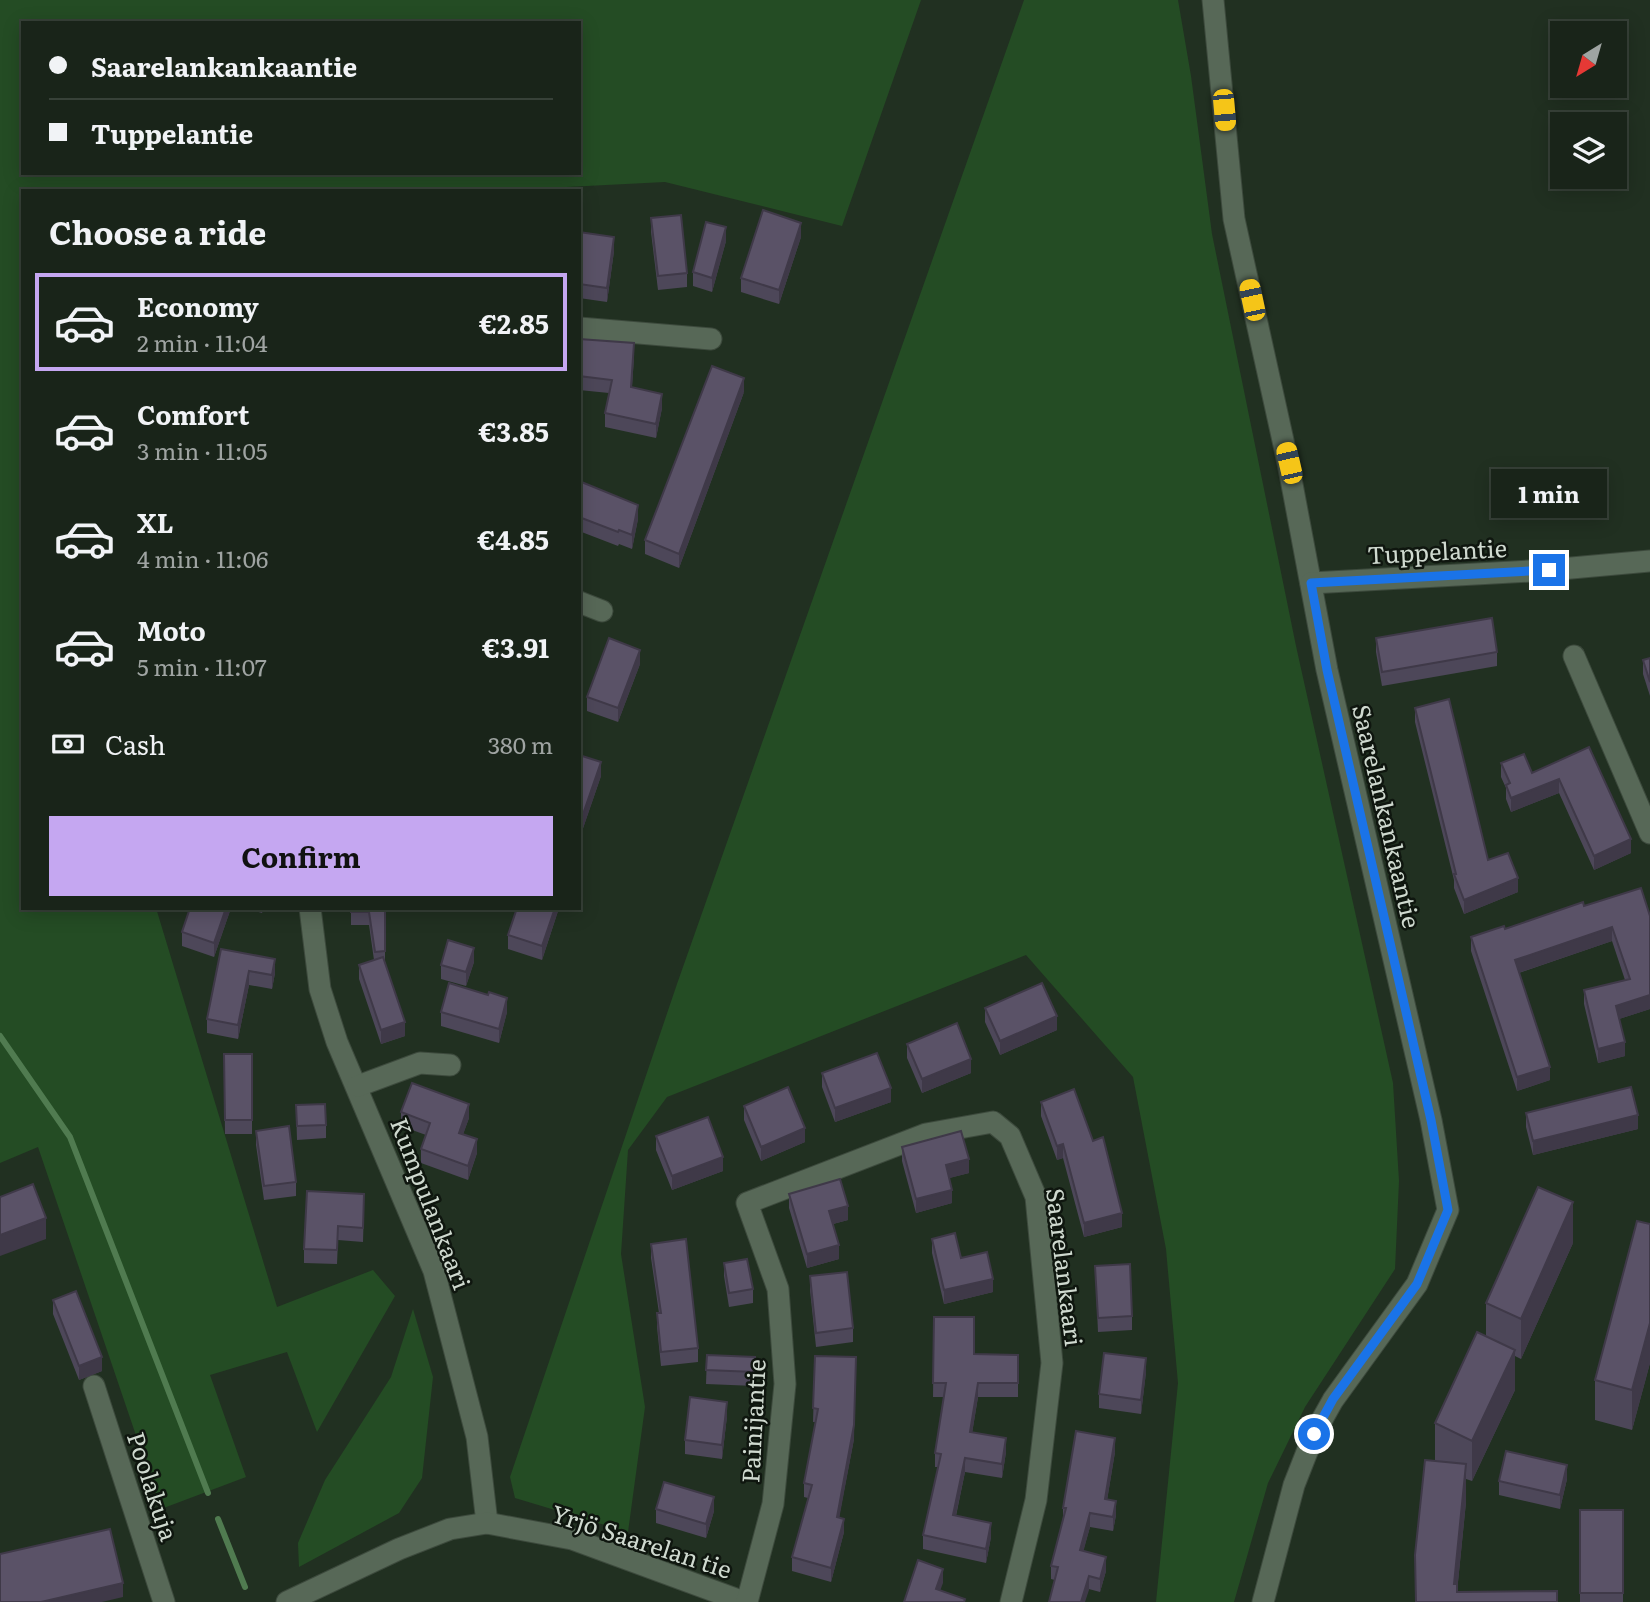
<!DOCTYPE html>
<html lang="en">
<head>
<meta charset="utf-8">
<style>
	body { margin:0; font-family:Literata,serif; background:#263026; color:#f1f3f6; height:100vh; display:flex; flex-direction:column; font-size:26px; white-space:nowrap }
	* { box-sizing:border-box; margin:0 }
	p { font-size:23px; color:#9fa4a2 }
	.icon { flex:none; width:38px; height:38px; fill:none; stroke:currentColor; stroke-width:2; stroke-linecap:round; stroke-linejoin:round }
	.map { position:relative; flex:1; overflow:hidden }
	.panel { position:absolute; left:21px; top:189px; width:560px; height:721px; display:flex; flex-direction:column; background:#192419; border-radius:0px; box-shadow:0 4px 18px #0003,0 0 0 2px #374138 }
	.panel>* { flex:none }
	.banner { position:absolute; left:21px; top:21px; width:560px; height:154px; border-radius:0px; box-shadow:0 4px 18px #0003,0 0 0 2px #374138; display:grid; align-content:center; height:154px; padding:0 28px; background:#192419 }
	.needle { width:46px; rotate:217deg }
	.buttons { position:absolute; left:1550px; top:21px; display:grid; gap:14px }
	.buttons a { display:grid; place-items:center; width:77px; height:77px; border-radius:0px; background:#192419; box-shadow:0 4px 18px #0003,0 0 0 2px #374138; font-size:35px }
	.end { position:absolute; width:32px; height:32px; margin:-16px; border:9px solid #1a73e8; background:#fff; box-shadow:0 0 0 4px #fff }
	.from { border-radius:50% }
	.bubble { position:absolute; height:49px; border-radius:0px; background:#192419; box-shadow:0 4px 18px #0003,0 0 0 2px #374138; font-size:23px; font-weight:700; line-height:49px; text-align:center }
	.car { position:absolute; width:21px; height:42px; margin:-21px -10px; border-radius:9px; box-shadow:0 0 5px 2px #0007; background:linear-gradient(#f5c518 24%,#345 0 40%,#f5c518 0 76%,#345 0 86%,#f5c518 0) }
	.banner b { display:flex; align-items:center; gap:24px; height:66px; font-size:26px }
	.banner b+b { border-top:2px solid #374138 }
	.banner i { width:18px; height:18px; background:#f1f3f6 }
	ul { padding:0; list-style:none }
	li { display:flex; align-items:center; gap:21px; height:98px; margin:0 14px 10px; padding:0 14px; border:4px solid transparent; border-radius:0px }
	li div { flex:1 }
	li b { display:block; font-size:26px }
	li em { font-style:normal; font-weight:700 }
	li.on { border-color:#c5a7f1 }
	li>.icon { width:63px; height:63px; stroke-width:1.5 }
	h2 { padding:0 28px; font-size:32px; line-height:84px }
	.pay { display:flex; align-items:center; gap:18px; height:77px; padding:0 28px; font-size:26px }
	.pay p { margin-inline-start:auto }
	.cta { display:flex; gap:14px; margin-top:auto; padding:14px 28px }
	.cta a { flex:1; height:80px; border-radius:0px; background:#c5a7f1; color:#111; font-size:28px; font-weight:700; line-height:80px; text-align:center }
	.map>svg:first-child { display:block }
	.green { fill:#244c24; fill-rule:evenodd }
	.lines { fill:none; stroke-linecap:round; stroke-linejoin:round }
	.stream { stroke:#507b50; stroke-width:6 }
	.minor-casing { stroke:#3d4a3d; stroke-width:23 }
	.minor { stroke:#576857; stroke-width:21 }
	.wall { fill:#4d4759 }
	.shaded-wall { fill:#3f3948 }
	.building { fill:#5a5267; stroke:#3f3948; stroke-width:2 }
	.route { stroke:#1a73e8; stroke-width:9 }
	.labels { text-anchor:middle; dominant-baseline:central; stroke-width:5; stroke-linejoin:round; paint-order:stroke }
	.street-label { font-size:24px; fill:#cfd9cf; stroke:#0f160f }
</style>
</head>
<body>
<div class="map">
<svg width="1650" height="1602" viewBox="0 0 1650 1602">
	<rect width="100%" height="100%" fill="#213021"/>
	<!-- green -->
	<g class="green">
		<path d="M0,0H921L842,226L665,182L486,191H23V908H156L277,1307L373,1270L395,1296L317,1432L287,1352L210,1375L246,1477L161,1509L38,1147L0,1163ZM23,23H579V173H23Z"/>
		<polygon points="1024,0 1178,0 1191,76 1212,234 1296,646 1393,1083 1399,1181 1395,1269 1305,1407 1268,1483 1234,1602 1156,1602 1178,1383 1166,1249 1133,1077 1026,955 667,1097 628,1150 621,1254 645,1407 628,1532 515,1498 510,1477 677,984"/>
		<polygon points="413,1309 433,1377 422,1478 399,1513 299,1567 298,1543 325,1480 391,1377"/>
	</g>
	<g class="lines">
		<!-- stream -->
		<g class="stream">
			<polyline points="0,1036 70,1137 208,1493"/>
			<polyline points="218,1519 245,1587"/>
		</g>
		<!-- minor casing -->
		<g class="minor-casing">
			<g id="minor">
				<polyline points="1213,0 1234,219 1288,463 1327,670 1431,1120 1448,1210 1417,1284 1333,1400 1314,1434 1294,1485 1263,1602"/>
				<polyline points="579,328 711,339"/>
				<polyline points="1311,583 1549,570 1650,561"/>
				<polyline points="579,602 602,611"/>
				<polyline points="1574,656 1650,833"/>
				<polyline points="310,908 320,989 337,1042 434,1271 477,1437 487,1523"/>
				<polyline points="358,1086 420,1063 450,1065"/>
				<polyline points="94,1386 164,1602"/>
				<polyline points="287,1602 399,1549 450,1529 487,1523 572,1539 744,1602"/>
				<polyline points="747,1602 773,1504 785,1384 778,1289 747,1203 926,1134 993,1122 1010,1136 1036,1197 1052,1363 1036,1500 1011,1602"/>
			</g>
		</g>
		<!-- minor -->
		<use href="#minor" class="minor"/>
	</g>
	<!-- wall -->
	<g class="wall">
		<polygon points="651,218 687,273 687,287 658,290 651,232"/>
		<polygon points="579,232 614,251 607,302 579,298"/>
		<polygon points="801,237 779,304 741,292 741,278"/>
		<polygon points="726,241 712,292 693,286 693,272"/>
		<polygon points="579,339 634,357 632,387 662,408 656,438 605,427 605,413 609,393 579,390"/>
		<polygon points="744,392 679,568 645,554 645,540"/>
		<polygon points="579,481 638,519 632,549 619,544 618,546 579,531"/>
		<polygon points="1376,638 1497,652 1497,666 1382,686 1376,652"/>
		<polygon points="1650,658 1650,696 1643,674 1643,660"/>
		<polygon points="640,664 618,722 587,711 587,697"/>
		<polygon points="1415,708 1488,860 1518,892 1464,914 1454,888 1454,880 1415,722"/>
		<polygon points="1589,747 1631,853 1594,870 1559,793 1511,812 1506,799 1506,788 1501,777 1501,763 1532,773"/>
		<polygon points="579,755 601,776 581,834 579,833"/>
		<polygon points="1584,906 1650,916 1650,1009 1619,1019 1625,1056 1598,1063 1584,1004 1584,990 1625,980 1612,941 1519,973 1550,1080 1517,1091 1471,951 1471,937 1505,929"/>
		<polygon points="231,908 214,957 182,946 182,932"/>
		<polygon points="245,908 264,908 262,913"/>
		<polygon points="351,908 385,908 385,962 405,1036 381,1044 359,979 359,965 374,960 369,925 351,925"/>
		<polygon points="559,908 542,960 508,949 508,935"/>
		<polygon points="221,949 275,973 272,989 249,985 238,1039 207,1033 207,1019"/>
		<polygon points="474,962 466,986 441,979 441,965"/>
		<polygon points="985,1008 1057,1030 1000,1055 985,1022"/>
		<polygon points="441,1012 507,1012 499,1043 441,1026"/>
		<polygon points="907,1044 971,1073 922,1093 907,1058"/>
		<polygon points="224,1054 252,1054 252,1134 225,1134"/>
		<polygon points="822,1073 891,1102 835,1122 822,1087"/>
		<polygon points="1041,1102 1122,1227 1084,1237 1063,1158 1057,1160 1041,1116"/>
		<polygon points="296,1105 326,1125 326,1138 297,1140"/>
		<polygon points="744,1106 805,1142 761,1161 744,1120"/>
		<polygon points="401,1112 469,1118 463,1134 477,1153 468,1180 421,1163 421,1149 426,1135 401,1126"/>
		<polygon points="1526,1113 1638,1129 1533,1155 1526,1127"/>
		<polygon points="256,1131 296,1182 296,1196 264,1200 256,1145"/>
		<polygon points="656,1136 723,1171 672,1190 656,1150"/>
		<polygon points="902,1147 969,1173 949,1178 952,1203 916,1213 902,1161"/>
		<polygon points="789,1194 848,1220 833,1224 839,1259 807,1268 789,1208"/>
		<polygon points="364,1208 363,1242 338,1240 337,1264 304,1263 304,1249"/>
		<polygon points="1650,1224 1650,1363 1632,1430 1595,1420 1595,1380"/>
		<polygon points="932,1239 961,1258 993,1292 944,1304 932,1253"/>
		<polygon points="1573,1243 1521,1359 1515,1356 1515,1390 1472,1481 1466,1479 1466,1502 1457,1592 1415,1602 1435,1461 1435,1423 1486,1336 1486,1303"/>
		<polygon points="651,1244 698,1348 698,1362 661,1366 657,1327 657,1313 659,1313 651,1258"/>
		<polygon points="724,1263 753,1289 753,1303 729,1307 724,1276"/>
		<polygon points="1095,1266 1132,1316 1132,1330 1098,1332"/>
		<polygon points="810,1276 853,1328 853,1342 816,1347 810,1290"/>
		<polygon points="53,1300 102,1371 79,1380 53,1314"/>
		<polygon points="934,1317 974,1354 1018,1355 1018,1397 978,1397 972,1433 1006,1452 1002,1478 965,1472 956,1516 991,1537 986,1563 923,1549 923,1535 938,1467 935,1467 935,1453 944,1397 933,1397"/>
		<polygon points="707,1355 755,1357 755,1386 706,1384"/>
		<polygon points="815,1356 854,1439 839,1517 844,1532 831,1582 792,1571 792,1557 808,1498 804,1497 804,1483 816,1422 813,1422"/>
		<polygon points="1146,1372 1141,1414 1099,1408 1099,1394"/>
		<polygon points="727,1416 722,1459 685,1454 685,1440"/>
		<polygon points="1115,1452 1107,1500 1116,1515 1113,1531 1090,1527 1083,1551 1106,1571 1100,1592 1051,1579 1051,1566 1063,1518 1063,1508"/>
		<polygon points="1567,1479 1560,1509 1499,1495 1499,1481"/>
		<polygon points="656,1509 714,1511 706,1538 656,1523"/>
		<rect x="1580" y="1510" width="43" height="92"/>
	</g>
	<!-- shaded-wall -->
	<g class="shaded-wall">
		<polygon points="801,223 801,237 779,304 779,290"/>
		<polygon points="726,227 726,241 712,292 712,278"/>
		<polygon points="614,237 614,251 607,302 607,288"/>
		<polygon points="744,378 744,392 679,568 679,554"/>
		<polygon points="662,394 662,408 656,438 656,424"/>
		<polygon points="638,505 638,519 632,549 632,535"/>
		<polygon points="640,650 640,664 618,722 618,708"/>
		<polygon points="601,762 601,776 581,834 581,820"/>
		<polygon points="1559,779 1559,793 1511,812 1511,798"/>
		<polygon points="1631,839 1631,853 1594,870 1594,856"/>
		<polygon points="1518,878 1518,892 1464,914 1464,900"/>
		<polygon points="226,908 231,908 214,957 214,943"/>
		<polygon points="555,908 559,908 542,960 542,946"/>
		<polygon points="1612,927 1612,941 1515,974 1515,960"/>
		<polygon points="474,948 474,962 466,986 466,972"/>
		<polygon points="275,959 275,973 272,989 272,975"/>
		<polygon points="249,971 249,985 238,1039 238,1025"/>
		<polygon points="1650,995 1650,1009 1616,1020 1616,1006"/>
		<polygon points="507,998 507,1012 499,1043 499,1029"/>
		<polygon points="1057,1016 1057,1030 1000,1055 1000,1041"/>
		<polygon points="405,1022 405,1036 381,1044 381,1030"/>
		<polygon points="1625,1042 1625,1056 1598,1063 1598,1049"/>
		<polygon points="971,1059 971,1073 922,1093 922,1079"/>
		<polygon points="1550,1067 1550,1080 1517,1091 1517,1077"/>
		<polygon points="891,1088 891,1102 835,1122 835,1108"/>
		<polygon points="469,1104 469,1118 459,1146 459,1133"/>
		<polygon points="1638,1115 1638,1129 1533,1155 1533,1141"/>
		<polygon points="805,1128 805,1142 761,1161 761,1147"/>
		<polygon points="477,1139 477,1153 468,1180 468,1166"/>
		<polygon points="1063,1144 1063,1158 1057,1160 1057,1146"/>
		<polygon points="723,1157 723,1171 672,1190 672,1176"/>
		<polygon points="969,1159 969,1173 946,1179 946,1165"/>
		<polygon points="952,1190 952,1203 916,1213 916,1199"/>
		<polygon points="1573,1202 1573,1243 1521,1359 1521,1319"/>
		<polygon points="848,1206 848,1220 829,1225 829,1211"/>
		<polygon points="1122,1213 1122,1227 1084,1237 1084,1223"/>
		<polygon points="46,1218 46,1239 0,1256 0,1235"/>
		<polygon points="839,1245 839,1259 807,1268 807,1254"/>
		<polygon points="993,1279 993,1292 944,1304 944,1290"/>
		<polygon points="1650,1323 1650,1363 1632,1430 1632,1390"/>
		<polygon points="1515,1350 1515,1390 1472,1481 1472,1441"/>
		<polygon points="102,1357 102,1371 79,1380 79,1366"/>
		<polygon points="856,1357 854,1439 837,1530 837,1517"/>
		<polygon points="1146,1358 1146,1372 1141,1414 1141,1400"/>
		<polygon points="978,1383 978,1397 970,1446 970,1432"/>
		<polygon points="727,1402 727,1416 722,1459 722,1445"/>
		<polygon points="1006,1438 1006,1452 1002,1478 1002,1464"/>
		<polygon points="1115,1438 1115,1452 1105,1513 1105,1499"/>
		<polygon points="965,1458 965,1472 953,1529 953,1515"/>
		<polygon points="1466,1464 1466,1502 1456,1602 1454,1584"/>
		<polygon points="1567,1465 1567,1479 1560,1509 1560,1495"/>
		<polygon points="714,1497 714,1511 706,1538 706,1524"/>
		<polygon points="1116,1501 1116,1515 1113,1531 1113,1517"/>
		<polygon points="1090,1513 1090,1527 1080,1564 1080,1550"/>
		<polygon points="844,1519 844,1532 831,1582 831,1568"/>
		<polygon points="991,1523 991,1537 986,1563 986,1549"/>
		<polygon points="1106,1557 1106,1571 1100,1592 1100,1579"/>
		<polygon points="943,1569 943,1583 936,1602 936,1589"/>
		<polygon points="1089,1576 1089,1590 1085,1602 1081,1602"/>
		<polygon points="123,1583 123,1597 102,1602 41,1602"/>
	</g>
	<!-- building -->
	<g class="building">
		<polygon points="763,210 801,223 779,290 741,278"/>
		<polygon points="681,215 687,273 658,276 651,218"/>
		<polygon points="706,222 726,227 712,278 693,272"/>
		<polygon points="579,232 614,237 607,288 579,284"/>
		<polygon points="579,339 634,343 631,387 662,394 656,424 605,413 612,380 579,376"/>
		<polygon points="712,366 744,378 679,554 645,540"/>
		<polygon points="579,481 638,505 632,535 619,530 618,532 579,517"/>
		<polygon points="1492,618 1497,652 1382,672 1376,638"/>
		<polygon points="609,638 640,650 618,708 587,697"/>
		<polygon points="1650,658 1650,682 1643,660"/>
		<polygon points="1449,699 1488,860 1508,853 1518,878 1464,900 1454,874 1456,874 1415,708"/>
		<polygon points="1589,747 1631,839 1594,856 1559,779 1511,798 1506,785 1510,783 1501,763 1524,754 1532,773"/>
		<polygon points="579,755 601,762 581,820 579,819"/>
		<polygon points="1641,888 1650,916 1650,995 1616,1006 1625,1042 1598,1049 1584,990 1630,979 1612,927 1515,960 1550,1067 1517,1077 1471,937 1504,926 1505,929 1583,902 1584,906"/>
		<polygon points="190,908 226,908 214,943 182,932"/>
		<polygon points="351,908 385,908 385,951 375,952 369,912 351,912"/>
		<polygon points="517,908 555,908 542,946 508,935"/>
		<polygon points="448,940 474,948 466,972 441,965"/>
		<polygon points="221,949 275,959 272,975 249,971 238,1025 207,1019"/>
		<polygon points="383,957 405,1022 381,1030 359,965"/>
		<polygon points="449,983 488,995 489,992 507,998 499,1029 441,1012"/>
		<polygon points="1042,983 1057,1016 1000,1041 985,1008"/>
		<polygon points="957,1023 971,1059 922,1079 907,1044"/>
		<polygon points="877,1053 891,1088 835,1108 822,1073"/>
		<polygon points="224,1054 252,1054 252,1120 225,1120"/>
		<polygon points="412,1083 469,1104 459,1133 477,1139 468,1166 421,1149 430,1123 401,1112"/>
		<polygon points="788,1087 805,1128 761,1147 744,1106"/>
		<polygon points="1631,1087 1638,1115 1533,1141 1526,1113"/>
		<polygon points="1074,1089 1093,1141 1103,1137 1122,1213 1084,1223 1063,1144 1057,1146 1041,1102"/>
		<polygon points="325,1104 326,1125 297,1126 296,1105"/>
		<polygon points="708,1117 723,1157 672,1176 656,1136"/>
		<polygon points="289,1126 296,1182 264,1186 256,1131"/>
		<polygon points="961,1131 969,1159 946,1165 952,1190 916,1199 902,1147"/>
		<polygon points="840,1179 848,1206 829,1211 839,1245 807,1254 789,1194"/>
		<polygon points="33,1184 46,1218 0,1235 0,1197"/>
		<polygon points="1538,1187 1573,1202 1521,1319 1486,1303"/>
		<polygon points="307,1191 364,1194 363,1228 338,1226 337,1250 304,1249"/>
		<polygon points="1637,1221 1650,1224 1650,1323 1632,1390 1595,1380"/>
		<polygon points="955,1233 961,1258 987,1252 993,1279 944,1290 932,1239"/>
		<polygon points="686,1239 698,1348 661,1352 657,1313 661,1313 651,1244"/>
		<polygon points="747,1259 753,1289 729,1293 724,1263"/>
		<polygon points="1130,1264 1132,1316 1098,1318 1095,1266"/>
		<polygon points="847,1272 853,1328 816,1333 810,1276"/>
		<polygon points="76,1291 102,1357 79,1366 53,1300"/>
		<polygon points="934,1317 974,1317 974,1354 1018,1355 1018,1383 978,1383 970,1432 1006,1438 1002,1464 965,1458 953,1515 991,1523 986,1549 923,1535 941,1454 935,1453 946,1383 933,1383"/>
		<polygon points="1477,1332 1515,1350 1472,1441 1435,1423"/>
		<polygon points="1104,1353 1146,1358 1141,1400 1099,1394"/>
		<polygon points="707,1355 755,1357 755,1372 706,1370"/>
		<polygon points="815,1356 856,1357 854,1425 837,1517 844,1519 831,1568 792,1557 812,1485 804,1483 818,1409 813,1408"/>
		<polygon points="690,1397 727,1402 722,1445 685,1440"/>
		<polygon points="1076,1431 1115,1438 1105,1499 1116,1501 1113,1517 1090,1513 1080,1550 1106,1557 1100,1579 1089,1576 1081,1602 1049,1602 1058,1567 1051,1566 1066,1508 1063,1508"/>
		<polygon points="1506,1451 1567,1465 1560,1495 1499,1481"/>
		<polygon points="1425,1460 1466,1464 1454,1584 1457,1584 1457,1592 1557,1591 1557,1602 1416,1602 1415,1555"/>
		<polygon points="664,1482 714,1497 706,1524 656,1509"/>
		<rect x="1580" y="1510" width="43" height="83"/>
		<polygon points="110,1529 123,1583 41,1602 0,1602 0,1554"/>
		<polygon points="918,1560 943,1569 936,1589 965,1599 964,1602 904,1602"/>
	</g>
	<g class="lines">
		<!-- route -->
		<polyline class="route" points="1314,1434 1333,1399 1417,1284 1448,1210 1431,1120 1327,670 1311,583 1549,570"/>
	</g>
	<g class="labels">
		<!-- street labels -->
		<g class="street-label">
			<text transform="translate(1437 550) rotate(-3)">Tuppelantie</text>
			<text transform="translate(1388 816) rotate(77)">Saarelankankaantie</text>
			<text transform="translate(432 1203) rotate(69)">Kumpulankaari</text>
			<text transform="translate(1066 1267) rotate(83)">Saarelankaari</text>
			<text transform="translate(752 1421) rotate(-87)">Painijantie</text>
			<text transform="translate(154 1486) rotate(72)">Poolakuja</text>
			<text transform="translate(642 1540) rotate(18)">Yrjö Saarelan tie</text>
		</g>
	</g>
</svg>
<div class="buttons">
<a><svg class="needle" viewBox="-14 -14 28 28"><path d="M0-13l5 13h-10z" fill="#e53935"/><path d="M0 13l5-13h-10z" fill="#9fa4a2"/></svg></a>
<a><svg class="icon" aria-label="layers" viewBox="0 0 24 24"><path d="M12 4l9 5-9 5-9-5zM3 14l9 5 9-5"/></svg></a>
</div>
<i class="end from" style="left:1314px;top:1434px"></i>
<i class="end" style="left:1549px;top:570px"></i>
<div class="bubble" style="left:1491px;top:469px;width:116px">1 min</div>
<i class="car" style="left:1224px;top:110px;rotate:175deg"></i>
<i class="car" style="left:1252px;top:300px;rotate:348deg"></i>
<i class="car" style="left:1289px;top:463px;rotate:347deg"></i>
<div class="banner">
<b><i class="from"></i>Saarelankankaantie</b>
<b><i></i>Tuppelantie</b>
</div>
<section class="panel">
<h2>Choose a ride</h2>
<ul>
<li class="on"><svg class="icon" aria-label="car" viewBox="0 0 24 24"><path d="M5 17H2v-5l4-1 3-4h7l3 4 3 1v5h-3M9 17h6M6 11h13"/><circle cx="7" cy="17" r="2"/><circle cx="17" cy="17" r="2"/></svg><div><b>Economy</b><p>2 min · 11:04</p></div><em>€2.85</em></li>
<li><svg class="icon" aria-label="car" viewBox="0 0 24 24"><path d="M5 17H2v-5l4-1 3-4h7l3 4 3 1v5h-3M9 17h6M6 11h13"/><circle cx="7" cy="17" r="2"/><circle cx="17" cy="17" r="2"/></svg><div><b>Comfort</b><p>3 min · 11:05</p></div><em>€3.85</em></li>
<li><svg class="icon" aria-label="car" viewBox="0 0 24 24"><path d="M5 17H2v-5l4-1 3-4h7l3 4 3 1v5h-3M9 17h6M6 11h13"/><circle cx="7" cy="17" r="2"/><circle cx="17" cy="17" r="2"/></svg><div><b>XL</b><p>4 min · 11:06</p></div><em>€4.85</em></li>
<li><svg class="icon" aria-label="car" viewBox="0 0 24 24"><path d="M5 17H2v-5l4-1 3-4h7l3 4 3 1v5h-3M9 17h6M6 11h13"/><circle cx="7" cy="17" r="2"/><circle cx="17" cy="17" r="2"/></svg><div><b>Moto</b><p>5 min · 11:07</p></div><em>€3.91</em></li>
</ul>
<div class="pay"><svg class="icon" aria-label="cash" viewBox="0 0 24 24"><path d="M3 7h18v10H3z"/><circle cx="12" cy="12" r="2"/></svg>Cash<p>380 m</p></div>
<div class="cta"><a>Confirm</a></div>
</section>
</div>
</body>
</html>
